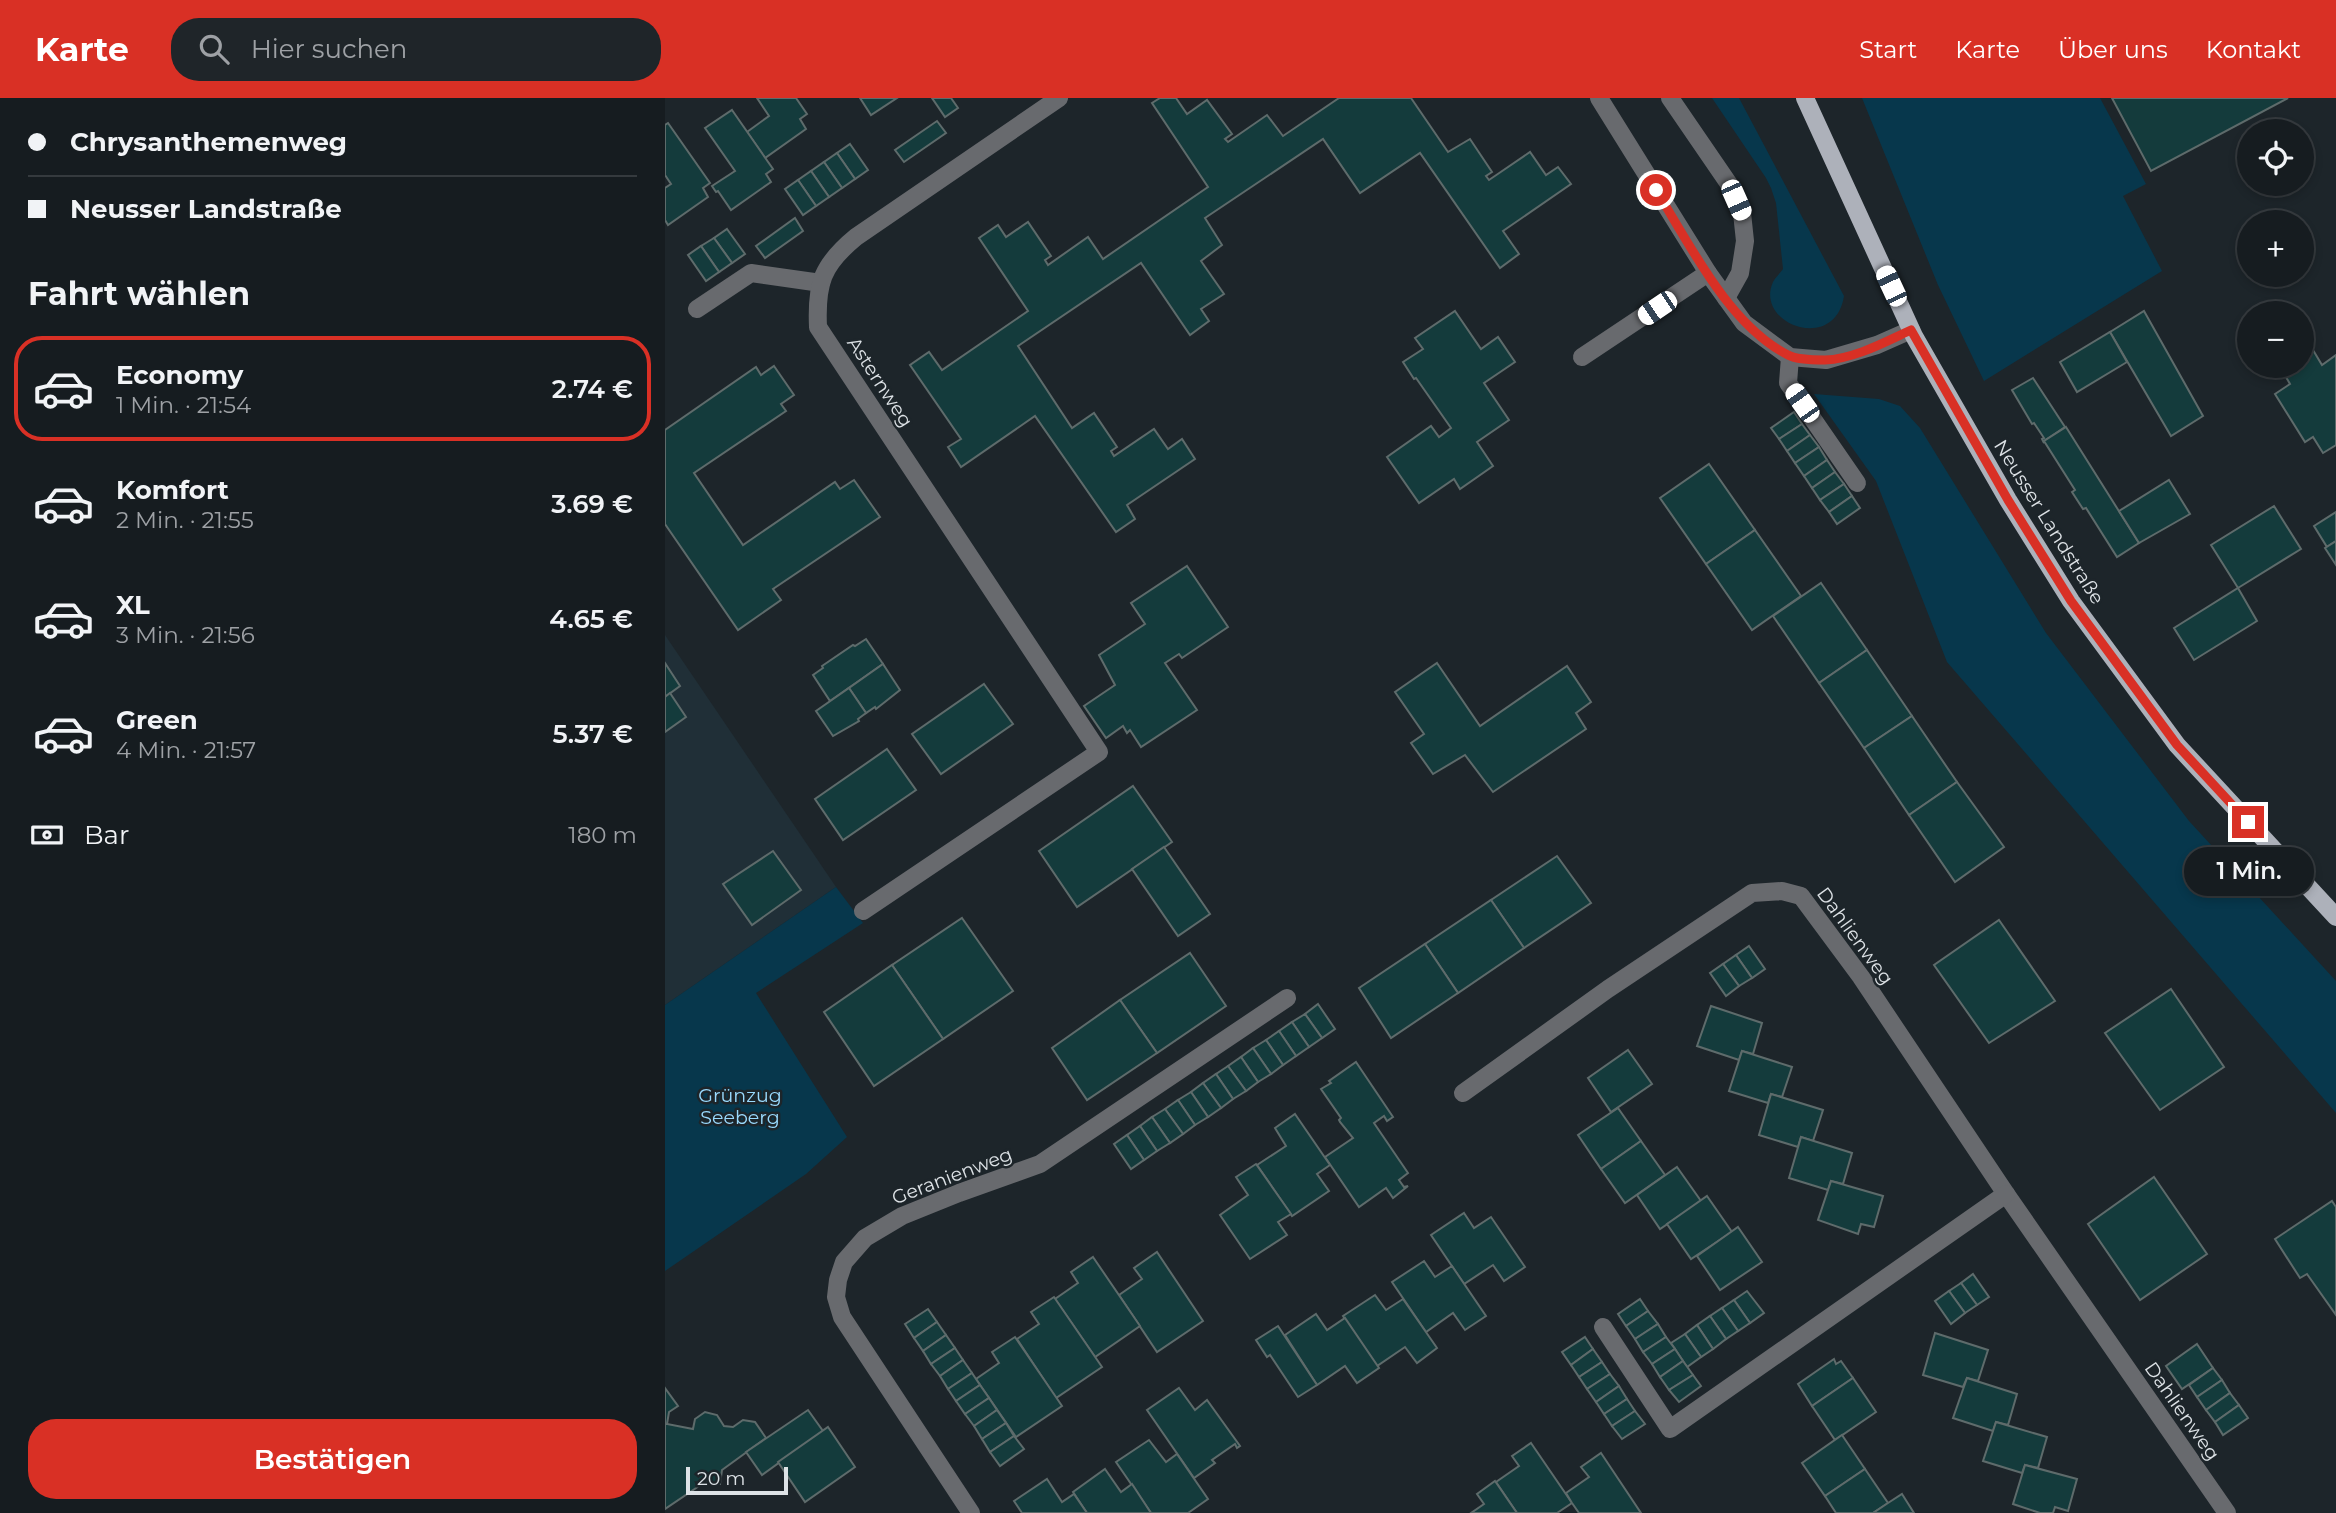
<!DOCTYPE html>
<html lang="de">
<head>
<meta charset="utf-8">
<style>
	body { margin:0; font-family:Montserrat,sans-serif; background:#1f2529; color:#f1f3f6; height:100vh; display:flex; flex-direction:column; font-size:26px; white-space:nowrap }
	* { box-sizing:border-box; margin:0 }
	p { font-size:23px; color:#9ea1a5 }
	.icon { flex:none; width:38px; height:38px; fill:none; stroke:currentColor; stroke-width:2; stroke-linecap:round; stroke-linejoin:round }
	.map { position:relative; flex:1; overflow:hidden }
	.side { display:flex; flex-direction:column; background:#161c20; width:665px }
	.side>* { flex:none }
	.guide { display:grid; align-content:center; height:154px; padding:0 28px; background:#161c20 }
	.buttons { position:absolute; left:1572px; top:21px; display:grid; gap:14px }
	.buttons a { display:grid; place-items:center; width:77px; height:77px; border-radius:50%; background:#161c20; box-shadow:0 4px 10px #0003,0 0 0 2px #353a3e; font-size:35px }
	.scale { position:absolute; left:21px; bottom:18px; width:102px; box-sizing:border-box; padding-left:7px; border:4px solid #dde2e6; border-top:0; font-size:19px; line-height:24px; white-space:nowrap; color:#dde2e6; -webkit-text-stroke:5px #1d252a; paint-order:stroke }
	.end { position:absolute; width:32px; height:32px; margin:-16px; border:9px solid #d93025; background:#fff; box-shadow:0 0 0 4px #fff }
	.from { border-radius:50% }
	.bubble { position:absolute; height:49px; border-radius:24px; background:#161c20; box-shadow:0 4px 10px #0003,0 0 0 2px #353a3e; font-size:23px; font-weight:600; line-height:49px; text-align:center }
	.car { position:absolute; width:21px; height:42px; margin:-21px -10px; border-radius:9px; box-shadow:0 0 5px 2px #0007; background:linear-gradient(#fff 24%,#345 0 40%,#fff 0 76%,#345 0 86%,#fff 0) }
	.guide b { display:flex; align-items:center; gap:24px; height:66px; font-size:26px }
	.guide b+b { border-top:2px solid #353a3e }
	.guide i { width:18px; height:18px; background:#f1f3f6 }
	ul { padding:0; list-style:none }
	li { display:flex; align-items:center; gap:21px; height:105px; margin:0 14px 10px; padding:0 14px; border:4px solid transparent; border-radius:28px }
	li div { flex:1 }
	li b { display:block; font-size:26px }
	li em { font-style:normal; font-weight:600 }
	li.current { border-color:#d93025 }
	li>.icon { width:63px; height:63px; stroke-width:1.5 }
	h2 { padding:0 28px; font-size:32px; line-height:84px }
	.pay { display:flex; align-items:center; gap:18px; height:77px; padding:0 28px; font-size:26px }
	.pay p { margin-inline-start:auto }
	.button { display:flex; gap:14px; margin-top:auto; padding:14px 28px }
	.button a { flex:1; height:80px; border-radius:28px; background:#d93025; color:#fff; font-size:28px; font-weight:600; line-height:80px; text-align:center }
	header { display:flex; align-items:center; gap:42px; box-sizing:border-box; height:98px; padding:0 35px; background:#d93025; color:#fff }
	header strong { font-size:33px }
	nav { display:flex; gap:38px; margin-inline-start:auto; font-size:24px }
	.search { width:490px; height:63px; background:#1f2529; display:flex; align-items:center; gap:18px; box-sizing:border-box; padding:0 24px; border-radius:28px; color:#9ea1a5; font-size:26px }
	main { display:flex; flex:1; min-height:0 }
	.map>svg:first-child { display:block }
	.built { fill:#202f37 }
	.green { fill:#07374c }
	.building { fill:#143b3c; stroke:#5e6b6b; stroke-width:2 }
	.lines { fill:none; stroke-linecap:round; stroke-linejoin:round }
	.minor { stroke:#686a6e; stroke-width:18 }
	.major { stroke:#adb1ba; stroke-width:18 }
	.route { stroke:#d93025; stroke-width:9 }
	.labels { text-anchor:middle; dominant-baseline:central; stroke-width:5; stroke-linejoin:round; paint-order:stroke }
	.street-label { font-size:19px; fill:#dde2e6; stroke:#1d252a }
	.park-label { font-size:19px; fill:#99dafe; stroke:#1d252a }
</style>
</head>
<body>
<header>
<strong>Karte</strong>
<div class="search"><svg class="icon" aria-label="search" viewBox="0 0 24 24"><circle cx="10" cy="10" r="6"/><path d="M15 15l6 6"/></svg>Hier suchen</div>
<nav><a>Start</a><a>Karte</a><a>Über uns</a><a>Kontakt</a></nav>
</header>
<main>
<section class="side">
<div class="guide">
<b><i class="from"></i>Chrysanthemenweg</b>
<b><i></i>Neusser Landstraße</b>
</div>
<h2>Fahrt wählen</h2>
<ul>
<li class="current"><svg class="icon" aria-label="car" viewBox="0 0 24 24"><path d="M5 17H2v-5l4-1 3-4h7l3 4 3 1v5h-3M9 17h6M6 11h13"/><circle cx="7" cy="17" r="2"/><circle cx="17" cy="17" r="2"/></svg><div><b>Economy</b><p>1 Min. · 21:54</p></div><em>2.74 €</em></li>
<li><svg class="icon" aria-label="car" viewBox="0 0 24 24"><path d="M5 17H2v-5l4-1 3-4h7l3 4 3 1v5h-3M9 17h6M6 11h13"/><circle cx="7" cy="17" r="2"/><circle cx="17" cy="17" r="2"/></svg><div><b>Komfort</b><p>2 Min. · 21:55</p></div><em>3.69 €</em></li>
<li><svg class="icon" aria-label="car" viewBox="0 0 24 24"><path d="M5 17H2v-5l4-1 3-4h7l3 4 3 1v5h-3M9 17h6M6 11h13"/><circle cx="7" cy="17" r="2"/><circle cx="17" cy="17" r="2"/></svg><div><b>XL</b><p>3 Min. · 21:56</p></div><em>4.65 €</em></li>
<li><svg class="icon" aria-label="car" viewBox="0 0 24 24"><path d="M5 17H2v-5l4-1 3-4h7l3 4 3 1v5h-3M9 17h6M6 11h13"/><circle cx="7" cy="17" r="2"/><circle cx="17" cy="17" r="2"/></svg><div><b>Green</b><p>4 Min. · 21:57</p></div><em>5.37 €</em></li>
</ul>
<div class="pay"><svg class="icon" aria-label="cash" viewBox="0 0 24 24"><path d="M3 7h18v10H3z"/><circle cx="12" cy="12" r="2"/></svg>Bar<p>180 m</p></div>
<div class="button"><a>Bestätigen</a></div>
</section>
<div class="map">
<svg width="1671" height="1415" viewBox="0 0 1671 1415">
	<rect width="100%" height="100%" fill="#1d252a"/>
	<!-- built -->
	<polygon class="built" points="0,537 171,789 0,907"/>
	<!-- green -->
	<g class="green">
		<path d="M1047,0H1074L1179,198C1170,256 1089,226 1108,184C1110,180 1115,175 1118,171L1111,105L1106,90L1101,80Z"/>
		<polygon points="1197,0 1435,0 1481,86 1458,98 1497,173 1319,283 1273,187"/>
		<polygon points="1149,296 1214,301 1235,308 1255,330 1381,535 1524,723 1671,883 1671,1015 1282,564 1211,383"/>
		<polygon points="171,789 198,825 91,895 182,1039 141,1076 0,1173 0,907"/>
	</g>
	<!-- building -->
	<g class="building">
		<polygon points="92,0 131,0 142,16 135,21 141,31 100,60 82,34 104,18"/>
		<polygon points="195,0 232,0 206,17"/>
		<polygon points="267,0 286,0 293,10 280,19"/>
		<polygon points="495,0 511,0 522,16 542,2 567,36 560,41 563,44 602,17 618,38 674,0 746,0 783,54 805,41 827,74 821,78 824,82 865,54 881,77 893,69 906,86 838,133 854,156 835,170 755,55 695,95 658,41 540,120 557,147 536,163 559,196 536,211 544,223 525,237 476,165 353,248 407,330 429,315 452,349 446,353 449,358 489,331 503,351 517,341 530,361 462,407 470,421 451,434 370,318 296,369 283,349 296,341 245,267 264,254 277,272 363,213 314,140 333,127 341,139 363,124 386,158 380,162 383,167 423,139 438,161 543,89 487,5"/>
		<polygon points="1447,0 1623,0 1486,73"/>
		<polygon points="67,12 108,71 101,76 106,84 66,112 53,93 51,94 47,88 70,73 40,30"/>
		<polygon points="272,23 281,35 239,64 230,52"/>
		<polygon points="3,25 45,85 38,90 43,99 3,127 0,122 0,90 6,86 0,77 0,27"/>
		<polygon points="185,46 203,72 190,81 172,55"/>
		<polygon points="172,55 190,81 177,90 159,64"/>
		<polygon points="159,64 177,90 164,99 146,73"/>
		<polygon points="146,73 164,99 151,108 133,82"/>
		<polygon points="133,82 151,108 138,117 120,91"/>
		<polygon points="130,120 138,133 100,160 91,148"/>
		<polygon points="62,131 80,156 67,165 49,140"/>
		<polygon points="49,140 67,165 54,174 36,148"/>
		<polygon points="36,148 54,174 41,183 23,157"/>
		<polygon points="790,213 816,251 833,239 850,264 819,285 844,322 812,344 828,368 795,391 789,381 754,405 722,359 766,328 774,339 786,330 751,280 749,281 738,264 758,251 750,240"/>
		<polygon points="1479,213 1538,318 1506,338 1445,234"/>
		<polygon points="1445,234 1462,264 1412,294 1395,264"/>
		<polygon points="1648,252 1657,267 1671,257 1671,347 1658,355 1648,339 1640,344 1610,296 1625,286 1617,272 1623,268 1636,268 1636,260"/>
		<polygon points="109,268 129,297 116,306 121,313 29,375 78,447 170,384 175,391 189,382 215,419 108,491 116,502 73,532 0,426 0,332 91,269 96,277"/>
		<polygon points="1368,280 1400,329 1379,343 1379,345 1377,341 1379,340 1369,325 1367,326 1347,292"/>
		<polygon points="1129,314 1137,326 1114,341 1106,330"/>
		<polygon points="1137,326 1145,337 1122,353 1114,341"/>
		<polygon points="1401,329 1474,445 1452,459 1421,410 1418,411 1407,394 1410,392 1379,343"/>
		<polygon points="1145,337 1154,349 1130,365 1122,353"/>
		<polygon points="1154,349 1162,362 1139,378 1130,365"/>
		<polygon points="1162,362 1170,374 1147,390 1139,378"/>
		<polygon points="1044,366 1090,432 1041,466 995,400"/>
		<polygon points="1170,374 1179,386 1155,402 1147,390"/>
		<polygon points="1504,382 1525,416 1474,445 1454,413"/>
		<polygon points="1179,386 1187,398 1164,414 1155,402"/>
		<polygon points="1187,398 1195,410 1172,426 1164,414"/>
		<polygon points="1609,408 1636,451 1573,490 1546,447"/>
		<polygon points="1671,414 1671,443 1662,449 1649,428"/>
		<polygon points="1090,432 1136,498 1087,532 1041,466"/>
		<polygon points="1671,443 1671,467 1660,450"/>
		<polygon points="522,468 563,529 517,560 514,556 500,565 532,612 476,649 465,632 462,635 458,628 441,640 419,608 450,587 434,557 480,526 466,505"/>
		<polygon points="1156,485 1202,552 1154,585 1108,518"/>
		<polygon points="1573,490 1592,523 1529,562 1509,530"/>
		<polygon points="201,541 218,566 165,603 148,577 158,570 157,568 188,547 190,548"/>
		<polygon points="1202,552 1247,618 1199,650 1154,585"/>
		<polygon points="0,565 15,588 0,599"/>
		<polygon points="772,565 815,628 902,568 926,604 911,615 921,631 828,694 800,657 768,676 746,645 759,636 730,594"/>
		<polygon points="218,566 235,592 211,611 210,609 201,615 184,590"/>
		<polygon points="319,586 348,626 276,676 247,636"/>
		<polygon points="184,590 201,615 193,621 194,623 168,638 151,613"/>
		<polygon points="5,595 21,619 0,634 0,599"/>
		<polygon points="1247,618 1292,684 1244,717 1199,650"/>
		<polygon points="222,651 251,692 178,742 150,701"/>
		<polygon points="1292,684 1339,749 1290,784 1244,717"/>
		<polygon points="468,688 507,744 412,809 374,753"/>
		<polygon points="499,749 545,816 513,838 467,771"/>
		<polygon points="108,753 136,792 87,827 58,786"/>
		<polygon points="892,758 926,805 859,850 826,802"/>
		<polygon points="826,802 859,850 793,895 760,846"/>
		<polygon points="297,820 348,893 278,941 227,867"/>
		<polygon points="1334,822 1390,903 1324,945 1269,867"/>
		<polygon points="760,846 793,895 726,940 694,890"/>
		<polygon points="1084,848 1100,871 1087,880 1071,857"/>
		<polygon points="525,855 561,908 492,955 455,902"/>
		<polygon points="1071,857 1087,880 1074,888 1058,866"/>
		<polygon points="1058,866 1074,888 1061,898 1045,875"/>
		<polygon points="227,867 278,941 209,988 159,914"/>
		<polygon points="1506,891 1559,969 1495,1012 1440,935"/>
		<polygon points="455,902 492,955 422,1002 387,950"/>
		<polygon points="653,906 670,931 657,940 640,916"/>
		<polygon points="1046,908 1097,925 1088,956 1077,953 1074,962 1032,948"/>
		<polygon points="640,916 657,940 644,949 627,924"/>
		<polygon points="627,924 644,949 631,958 614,933"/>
		<polygon points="614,933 631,958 618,967 601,942"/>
		<polygon points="601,942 618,967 606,976 588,950"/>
		<polygon points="588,950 606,976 593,984 576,959"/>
		<polygon points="963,952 987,986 946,1014 923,980"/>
		<polygon points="1077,953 1127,969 1117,999 1106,996 1103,1005 1064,993"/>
		<polygon points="576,959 593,984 581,993 563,968"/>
		<polygon points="691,964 728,1019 722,1023 719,1018 709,1025 743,1075 734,1082 739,1089 743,1088 728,1100 721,1090 694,1109 660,1059 688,1040 675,1024 674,1022 676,1020 656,991 666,985 664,983"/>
		<polygon points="563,968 581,993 568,1001 551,976"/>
		<polygon points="551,976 568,1001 556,1010 538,985"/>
		<polygon points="538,985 556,1010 543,1019 526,994"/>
		<polygon points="526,994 543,1019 530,1027 513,1002"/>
		<polygon points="1106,996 1158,1012 1148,1043 1136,1039 1133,1049 1094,1037"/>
		<polygon points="513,1002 530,1027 518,1036 500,1011"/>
		<polygon points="953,1010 976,1043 936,1071 913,1037"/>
		<polygon points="500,1011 518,1036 505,1045 487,1019"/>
		<polygon points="630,1016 665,1067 652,1076 664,1093 627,1118 592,1067 621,1048 610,1030"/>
		<polygon points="487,1019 505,1045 492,1053 475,1028"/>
		<polygon points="475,1028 492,1053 479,1062 462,1037"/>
		<polygon points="462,1037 479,1062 466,1071 449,1046"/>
		<polygon points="1136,1039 1187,1055 1178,1086 1166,1083 1163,1092 1124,1080"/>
		<polygon points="976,1043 1000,1077 960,1105 936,1071"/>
		<polygon points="591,1066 626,1116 613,1124 622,1137 585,1161 555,1117 583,1097 571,1079"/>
		<polygon points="1012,1069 1036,1103 995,1131 972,1097"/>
		<polygon points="1489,1079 1542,1156 1475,1202 1423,1126"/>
		<polygon points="1166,1083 1218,1098 1209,1129 1196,1126 1193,1136 1153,1122"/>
		<polygon points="1042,1098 1067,1134 1026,1161 1002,1126"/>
		<polygon points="1667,1103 1671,1109 1671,1217 1642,1176 1635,1180 1610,1141"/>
		<polygon points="799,1115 809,1130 826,1119 860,1169 839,1183 828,1167 799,1186 766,1137"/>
		<polygon points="1073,1129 1097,1164 1055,1192 1032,1158"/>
		<polygon points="492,1154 538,1223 492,1254 454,1197 477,1181 469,1170"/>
		<polygon points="428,1159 475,1228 430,1259 390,1201 413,1185 406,1174"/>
		<polygon points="759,1163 770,1179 787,1168 821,1218 800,1232 788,1215 761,1234 727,1184"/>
		<polygon points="1308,1176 1324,1199 1312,1207 1296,1185"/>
		<polygon points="1296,1185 1312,1207 1300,1215 1284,1193"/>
		<polygon points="1082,1193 1099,1215 1085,1225 1069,1202"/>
		<polygon points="1284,1193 1300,1215 1286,1226 1270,1203"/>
		<polygon points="710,1197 721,1212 738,1201 772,1250 752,1265 740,1249 712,1268 678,1218"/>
		<polygon points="389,1199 437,1269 391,1300 352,1241 374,1226 366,1214"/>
		<polygon points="975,1201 983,1213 961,1228 953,1216"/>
		<polygon points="1069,1202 1085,1225 1073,1233 1057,1210"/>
		<polygon points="1057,1210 1073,1233 1061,1241 1045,1218"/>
		<polygon points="263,1211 272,1224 249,1240 240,1226"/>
		<polygon points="983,1213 993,1226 970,1241 961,1228"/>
		<polygon points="651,1216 662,1232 680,1220 714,1270 692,1285 680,1268 652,1287 620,1237"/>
		<polygon points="1045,1218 1061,1241 1048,1251 1032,1227"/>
		<polygon points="272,1224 281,1237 258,1253 249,1240"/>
		<polygon points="993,1226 1001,1239 978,1254 970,1241"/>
		<polygon points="1032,1227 1048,1251 1036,1259 1020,1236"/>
		<polygon points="613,1228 652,1287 633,1299 605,1257 602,1259 591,1242"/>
		<polygon points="1270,1235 1323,1252 1313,1283 1302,1280 1298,1289 1258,1277"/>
		<polygon points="1020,1236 1036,1259 1022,1269 1006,1245"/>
		<polygon points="281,1237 290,1250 266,1266 258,1253"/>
		<polygon points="350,1239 397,1308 351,1339 311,1281 334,1265 327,1254"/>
		<polygon points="920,1239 928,1251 906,1267 897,1254"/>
		<polygon points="1001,1239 1010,1251 987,1266 978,1254"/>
		<polygon points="1532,1246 1548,1270 1517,1291 1501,1268"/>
		<polygon points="290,1250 298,1262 275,1278 266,1266"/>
		<polygon points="928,1251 937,1264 914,1279 906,1267"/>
		<polygon points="1010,1251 1018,1263 995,1279 987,1266"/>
		<polygon points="1169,1261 1171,1266 1176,1263 1188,1280 1147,1308 1133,1286"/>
		<polygon points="298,1262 307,1275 283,1291 275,1278"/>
		<polygon points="1018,1263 1028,1277 1004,1292 995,1279"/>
		<polygon points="937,1264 945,1276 922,1291 914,1279"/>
		<polygon points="1548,1270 1557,1282 1532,1299 1524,1287"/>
		<polygon points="307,1275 315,1287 291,1303 283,1291"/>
		<polygon points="945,1276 954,1288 931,1304 922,1291"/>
		<polygon points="1028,1277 1036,1288 1014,1304 1004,1292"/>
		<polygon points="1188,1280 1211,1314 1170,1342 1147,1308"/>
		<polygon points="1302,1280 1352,1296 1343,1327 1331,1324 1328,1333 1288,1320"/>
		<polygon points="1557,1282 1565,1295 1541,1312 1532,1299"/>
		<polygon points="315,1287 324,1300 300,1316 291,1303"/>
		<polygon points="954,1288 962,1301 939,1316 931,1304"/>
		<polygon points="0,1290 13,1308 4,1314 2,1326 28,1331 30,1321 40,1314 52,1317 59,1328 68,1329 78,1322 90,1324 101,1340 57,1372 55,1386 40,1384 0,1411"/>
		<polygon points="514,1290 530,1312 542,1302 575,1348 572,1350 570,1346 547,1362 550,1365 529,1380 482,1312"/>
		<polygon points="1565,1295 1574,1307 1550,1324 1541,1312"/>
		<polygon points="324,1300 332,1312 309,1328 300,1316"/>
		<polygon points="962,1301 970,1313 947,1328 939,1316"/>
		<polygon points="1574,1307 1583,1320 1558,1337 1550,1324"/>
		<polygon points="143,1312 158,1333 97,1377 81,1354"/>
		<polygon points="332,1312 341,1325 317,1341 309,1328"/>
		<polygon points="970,1313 980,1326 957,1341 947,1328"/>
		<polygon points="1331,1324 1382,1339 1373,1370 1360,1367 1357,1375 1318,1363"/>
		<polygon points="341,1325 349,1338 325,1354 317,1341"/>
		<polygon points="163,1329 190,1369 140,1404 113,1364"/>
		<polygon points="1177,1337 1200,1371 1160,1398 1137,1365"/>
		<polygon points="349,1338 359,1351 335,1368 325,1354"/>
		<polygon points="484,1342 501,1364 512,1356 543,1401 523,1415 486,1415 451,1364"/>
		<polygon points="866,1345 907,1405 892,1415 852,1415 831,1384 854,1368 847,1358"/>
		<polygon points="936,1355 976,1415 914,1415 907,1405 901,1395 924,1379 916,1369"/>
		<polygon points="1360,1367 1412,1381 1403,1413 1390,1409 1388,1415 1375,1415 1348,1406"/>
		<polygon points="440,1371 456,1394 467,1386 486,1415 422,1415 408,1394"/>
		<polygon points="1200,1371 1223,1405 1208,1415 1171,1415 1160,1398"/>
		<polygon points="382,1381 397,1404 409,1396 422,1415 357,1415 349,1403"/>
		<polygon points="830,1383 852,1415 806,1415 819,1406 812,1396"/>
		<polygon points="1237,1396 1249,1415 1208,1415 1223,1405"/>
	</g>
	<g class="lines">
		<!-- minor -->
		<g class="minor">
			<polyline points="934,0 1043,175 1079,225 1125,259 1161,262 1212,247 1246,232"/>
			<polyline points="1005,0 1066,89 1077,115 1080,143 1075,175 1061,200"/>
			<polyline points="32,211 86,175 156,185"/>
			<polyline points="917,259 1043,175"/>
			<polyline points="1125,259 1123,285 1192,385"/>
			<path d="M198,813L434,654L153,229C151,185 157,167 191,139L394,0"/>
			<polyline points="798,995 943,891 1087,795 1117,793 1136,798 1196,879 1341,1096 1562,1415"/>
			<polyline points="938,1229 1005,1331 1341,1096"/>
			<polyline points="306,1415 177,1219 171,1199 173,1182 179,1164 200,1140 237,1118 294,1095 375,1066 622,900"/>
		</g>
		<!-- major -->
		<polyline class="major" points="1140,0 1249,238 1343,402 1406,503 1512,647 1671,819"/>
	</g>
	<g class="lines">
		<!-- route -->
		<path class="route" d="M991,92C1025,147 1064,227 1123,257C1132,262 1150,262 1160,262C1189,261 1220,244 1246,232L1343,402L1406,503L1512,647L1583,724"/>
	</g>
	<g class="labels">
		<!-- street labels -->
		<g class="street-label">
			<text transform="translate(215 284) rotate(57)">Asternweg</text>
			<text transform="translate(1384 424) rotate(58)">Neusser Landstraße</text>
			<text transform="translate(1190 838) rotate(54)">Dahlienweg</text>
			<text transform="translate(287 1078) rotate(-21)">Geranienweg</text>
			<text transform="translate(1517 1313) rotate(55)">Dahlienweg</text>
		</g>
		<!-- park labels -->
		<g class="park-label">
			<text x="75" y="997">Grünzug<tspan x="75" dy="22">Seeberg</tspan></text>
		</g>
	</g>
</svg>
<div class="buttons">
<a><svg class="icon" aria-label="locate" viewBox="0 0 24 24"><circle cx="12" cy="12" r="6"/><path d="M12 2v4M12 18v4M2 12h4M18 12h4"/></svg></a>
<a>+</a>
<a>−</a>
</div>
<div class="scale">20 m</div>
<i class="end from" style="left:991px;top:92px"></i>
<i class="end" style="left:1583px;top:724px"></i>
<div class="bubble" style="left:1519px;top:749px;width:130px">1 Min.</div>
<i class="car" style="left:1071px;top:102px;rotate:156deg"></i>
<i class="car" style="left:1226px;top:188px;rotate:335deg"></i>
<i class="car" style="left:992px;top:210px;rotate:236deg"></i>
<i class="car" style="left:1137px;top:305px;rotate:325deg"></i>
</div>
</main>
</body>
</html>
